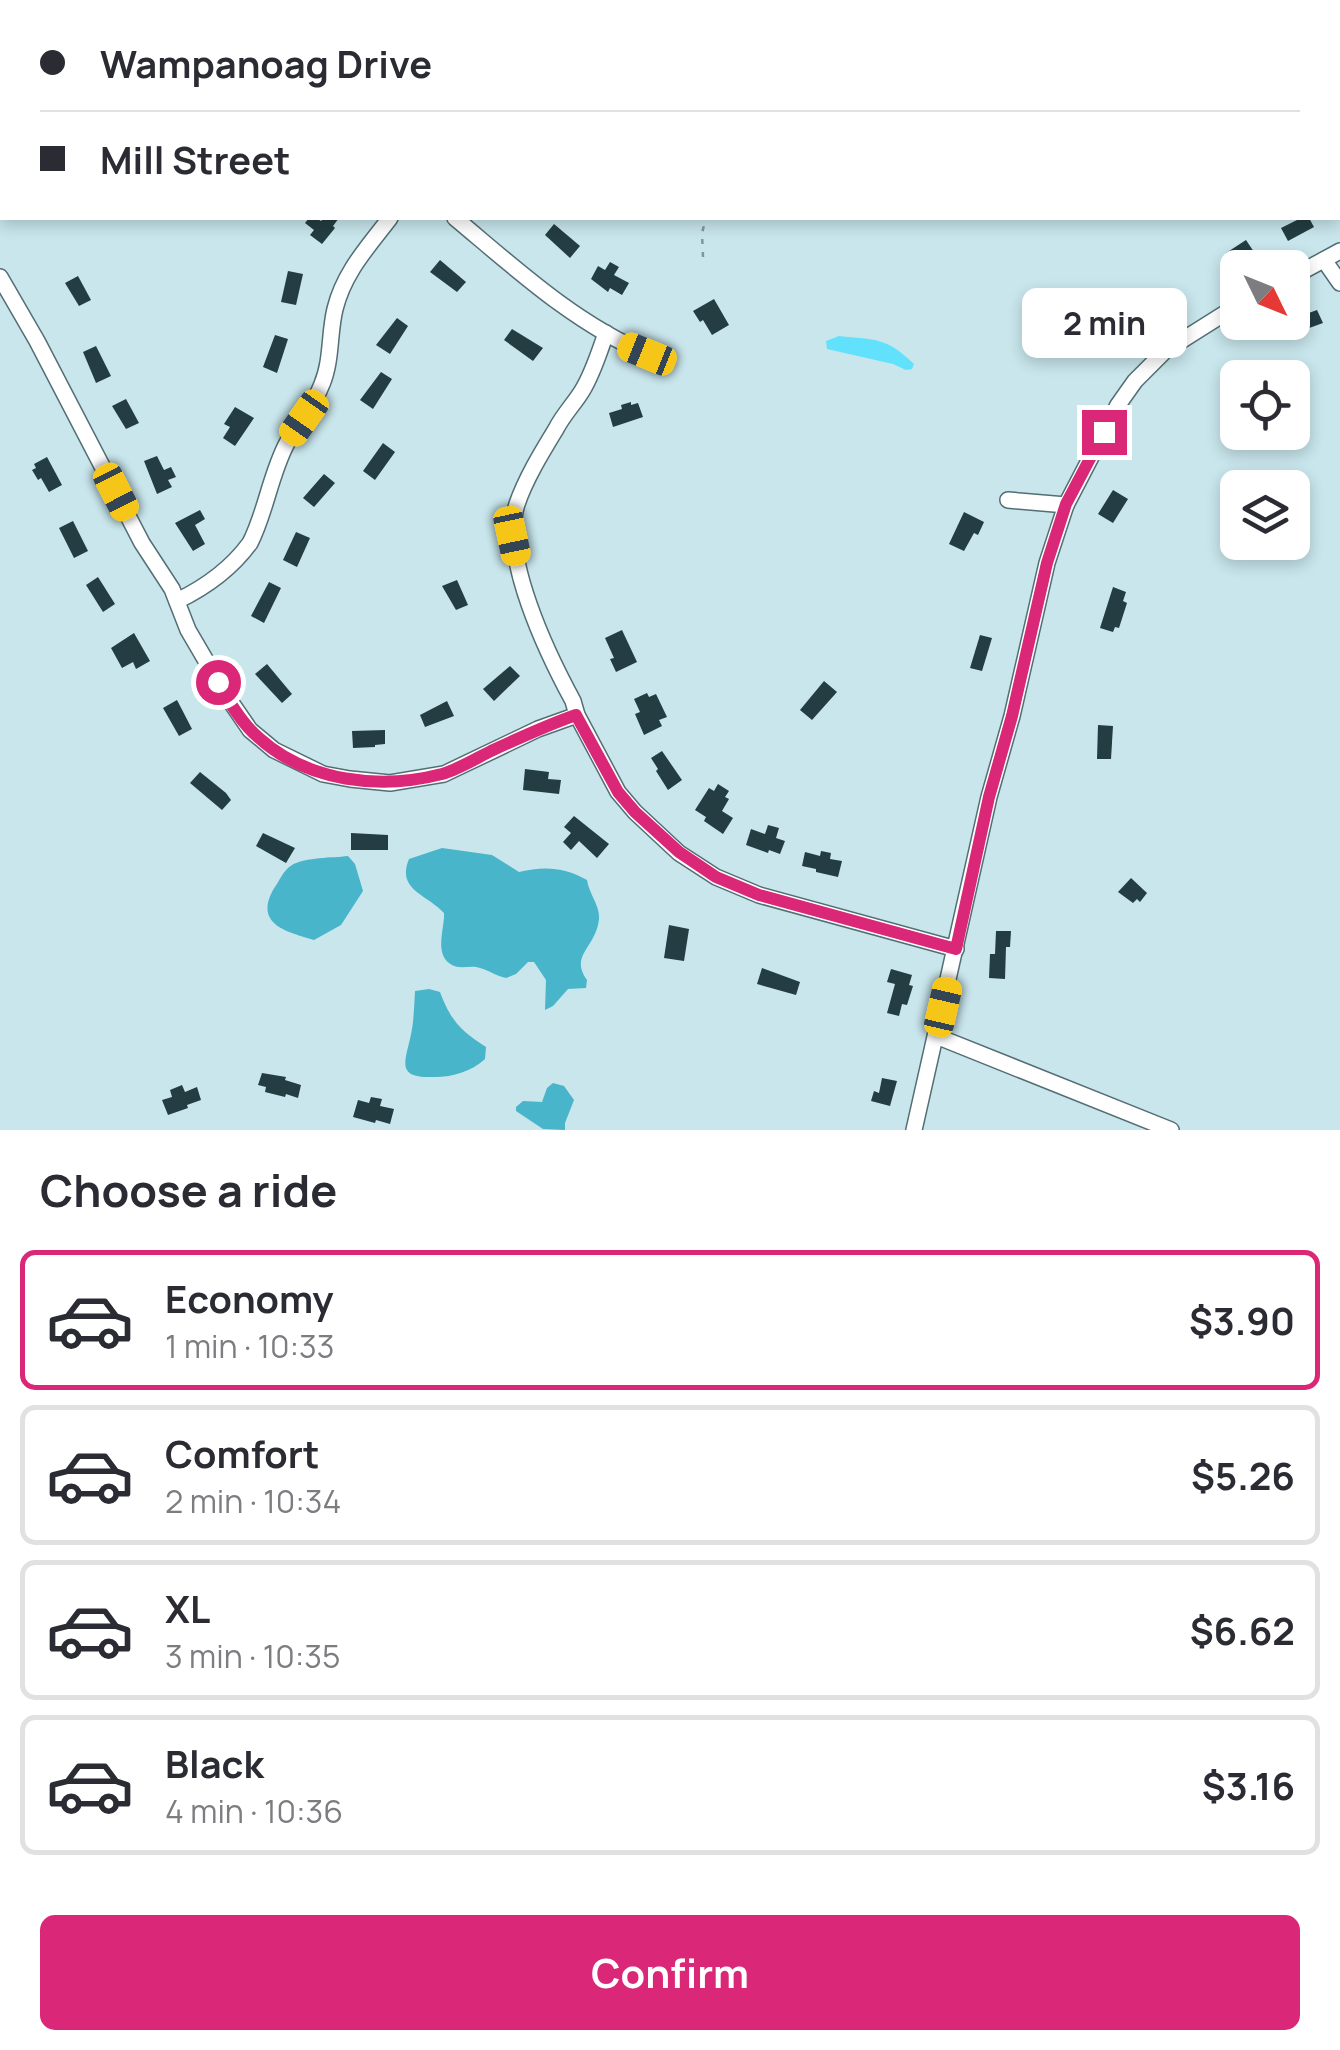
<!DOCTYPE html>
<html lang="en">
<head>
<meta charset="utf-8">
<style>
	body { margin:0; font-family:Manrope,sans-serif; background:#f2f2f3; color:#2b2b33; height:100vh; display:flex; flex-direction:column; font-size:38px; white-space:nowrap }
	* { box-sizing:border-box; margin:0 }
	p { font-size:32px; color:#7c7c81 }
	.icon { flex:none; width:55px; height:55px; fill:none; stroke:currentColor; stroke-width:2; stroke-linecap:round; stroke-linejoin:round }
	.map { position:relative; height:1130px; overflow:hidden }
	.side { display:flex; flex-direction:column; background:#fff; flex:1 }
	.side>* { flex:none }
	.hud { position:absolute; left:0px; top:0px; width:1340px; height:220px; box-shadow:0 5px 15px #0003; display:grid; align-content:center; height:220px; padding:0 40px; background:#fff }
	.needle { width:65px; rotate:133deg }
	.tools { position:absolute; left:1220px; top:250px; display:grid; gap:20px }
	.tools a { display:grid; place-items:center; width:90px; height:90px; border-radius:15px; background:#fff; box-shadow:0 5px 15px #0003; font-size:50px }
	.end { position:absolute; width:45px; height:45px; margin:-22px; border:12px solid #db2777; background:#fff; box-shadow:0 0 0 5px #fff }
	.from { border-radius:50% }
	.bubble { position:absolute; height:70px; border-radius:15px; background:#fff; box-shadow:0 5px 15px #0003; font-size:32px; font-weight:700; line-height:70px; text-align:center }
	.car { position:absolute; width:30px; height:60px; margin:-30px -15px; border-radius:12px; box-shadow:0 0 8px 2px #0007; background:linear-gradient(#f5c518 24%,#345 0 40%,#f5c518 0 76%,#345 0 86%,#f5c518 0) }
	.hud b { display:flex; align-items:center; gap:35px; height:95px; font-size:38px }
	.hud b+b { border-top:2px solid #e1e1e2 }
	.hud i { width:25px; height:25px; background:#2b2b33 }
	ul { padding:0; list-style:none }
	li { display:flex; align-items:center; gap:30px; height:140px; margin:0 20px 15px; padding:0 20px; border:5px solid #e1e1e2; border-radius:15px }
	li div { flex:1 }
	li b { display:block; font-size:38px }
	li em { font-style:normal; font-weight:700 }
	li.current { border-color:#db2777 }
	li>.icon { width:90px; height:90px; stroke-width:1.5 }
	h2 { padding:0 40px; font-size:45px; line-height:120px }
	.cta { display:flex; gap:20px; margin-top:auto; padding:20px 40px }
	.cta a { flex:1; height:115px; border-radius:15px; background:#db2777; color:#fff; font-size:40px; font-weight:700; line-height:115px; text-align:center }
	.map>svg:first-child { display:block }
	.green { fill:#61e1fb }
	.water { fill:#49b5ca }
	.building { fill:#233d42 }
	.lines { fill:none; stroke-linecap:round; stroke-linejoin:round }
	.minor-casing { stroke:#536e74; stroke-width:18 }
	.path { stroke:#81979b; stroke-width:2.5; stroke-dasharray:5 8; stroke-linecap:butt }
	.minor { stroke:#fff; stroke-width:15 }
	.route { stroke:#db2777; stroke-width:12 }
</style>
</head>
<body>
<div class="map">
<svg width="1340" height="1130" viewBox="0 0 1340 1130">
	<rect width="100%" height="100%" fill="#c8e6ec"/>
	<!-- green -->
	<path class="green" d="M839,336C876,340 886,337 914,364L912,369L906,370L893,364L827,349L826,341Z"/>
	<!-- water -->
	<g class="water">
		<path d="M442,848L492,855L519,872C544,866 564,867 587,880C589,894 600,905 599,919C596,948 569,955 587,980L586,988L568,989L553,1006L545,1010L546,980L534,962H528L516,974L506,978C496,976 487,969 476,967C468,966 459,969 452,965C433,955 445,928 444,913C427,894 396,890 409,859Z"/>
		<path d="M348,856L355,864L363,891L341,925L314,940C288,932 254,925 273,890C279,882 283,870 292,865C306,857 332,858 348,856Z"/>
		<path d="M429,989L440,992C451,1021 460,1030 486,1047L485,1059C472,1071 453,1077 435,1077C399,1078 403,1067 410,1039C414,1023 414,1007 415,991Z"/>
		<polygon points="553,1083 564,1086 574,1100 565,1123 565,1130 543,1129 516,1111 516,1107 523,1101 542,1102 547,1088"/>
	</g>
	<!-- building -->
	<g class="building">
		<polygon points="309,218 316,218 321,221 324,218 339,218 333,226 335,228 322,244 310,235 314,230 305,223"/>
		<polygon points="1301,218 1309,218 1314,227 1288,241 1281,228"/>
		<polygon points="554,224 580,246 570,258 545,235"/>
		<polygon points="1246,240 1254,252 1235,265 1226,253"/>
		<polygon points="440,260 466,282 457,292 430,272"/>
		<polygon points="610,262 619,267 614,275 629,283 622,295 610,288 608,292 591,279 598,266 605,270"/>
		<polygon points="288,271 303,274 296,305 281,302"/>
		<polygon points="78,276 91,300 79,306 65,283"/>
		<polygon points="714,299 729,325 712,335 703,320 700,322 693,311"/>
		<polygon points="1317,310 1323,323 1290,335 1284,322 1292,322 1292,319"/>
		<polygon points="397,318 408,326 390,354 376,345"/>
		<polygon points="512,329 543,348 533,361 504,340"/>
		<polygon points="275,335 288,339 277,373 263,367"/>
		<polygon points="96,346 111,376 96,383 83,352"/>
		<polygon points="381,372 392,379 373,409 360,400"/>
		<polygon points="126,399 139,423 126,429 112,406"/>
		<polygon points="631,402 631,405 638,403 643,417 613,427 609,413 622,409 621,405"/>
		<polygon points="235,407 254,418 235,446 223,438 230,427 224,424"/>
		<polygon points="383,443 395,452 375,480 363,471"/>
		<polygon points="157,456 164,470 171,467 176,477 168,480 172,487 157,494 144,461"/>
		<polygon points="47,457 62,485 49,492 41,478 38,480 32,470 36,468 34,464"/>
		<polygon points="324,474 335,483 314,507 303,498"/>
		<polygon points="1113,490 1128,499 1113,523 1098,514"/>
		<polygon points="200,510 205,519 195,525 205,544 193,551 175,523"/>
		<polygon points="964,512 984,522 978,535 974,533 964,551 949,544"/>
		<polygon points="73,521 88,551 74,558 59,528"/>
		<polygon points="296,532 310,538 297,567 283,560"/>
		<polygon points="98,577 115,604 103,612 86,585"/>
		<polygon points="457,580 468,605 456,610 442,586"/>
		<polygon points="269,582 281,588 264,623 251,616"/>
		<polygon points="1113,587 1126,592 1123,601 1127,603 1119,628 1115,627 1113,632 1100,628"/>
		<polygon points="622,630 637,662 616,672 610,659 614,658 605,638"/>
		<polygon points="134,633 150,661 136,669 133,662 122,668 111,648"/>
		<polygon points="980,635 992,638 982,671 970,668"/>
		<polygon points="267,664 292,694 282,703 255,674"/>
		<polygon points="510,666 520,676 494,701 483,689"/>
		<polygon points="824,681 837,692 812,720 800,710"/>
		<polygon points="647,693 649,697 656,694 667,717 659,720 662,726 644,735 635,714 640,712 634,699"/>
		<polygon points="177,700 192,729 179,736 163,708"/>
		<polygon points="447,701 454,716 425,727 420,715"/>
		<polygon points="1098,725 1113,726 1111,759 1097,759"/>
		<polygon points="385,730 385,744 375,745 375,747 353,748 352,731"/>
		<polygon points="662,751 682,780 668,790 656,771 658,769 651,758"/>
		<polygon points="525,769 549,772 548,779 561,780 559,794 523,790"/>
		<polygon points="200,772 226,793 231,800 222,810 190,783"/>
		<polygon points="718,784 729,791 725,797 729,799 722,811 733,818 723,834 704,821 706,817 695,810 709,788 714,791"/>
		<polygon points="574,816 609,844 597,858 579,841 571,850 563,842 571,833 564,827"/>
		<polygon points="768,825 779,828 776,838 785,841 780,854 769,850 768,853 746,845 751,829 765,834"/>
		<polygon points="263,833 295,848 286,863 256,846"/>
		<polygon points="351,833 388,835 388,850 351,850"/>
		<polygon points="821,851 831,853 830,859 842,861 838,877 816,872 816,869 802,866 805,852 820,856"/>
		<polygon points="1131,878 1147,893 1140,902 1137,899 1133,903 1118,892"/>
		<polygon points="669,925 689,929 684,961 664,958"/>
		<polygon points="996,931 1011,931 1010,947 1006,947 1005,979 989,978 990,954 995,954"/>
		<polygon points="762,968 800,982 796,995 757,984"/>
		<polygon points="891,969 912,975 909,985 913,986 907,1005 902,1004 899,1016 887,1013 895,984 887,982"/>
		<polygon points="262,1073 286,1077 285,1080 301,1085 298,1098 286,1094 285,1097 265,1092 266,1087 258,1085"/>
		<polygon points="882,1078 897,1081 890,1106 871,1101 874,1091 879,1093"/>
		<polygon points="182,1085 185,1092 197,1087 201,1100 187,1105 188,1108 168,1115 162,1100 172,1097 170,1090"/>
		<polygon points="371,1097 382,1099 380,1106 394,1109 390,1124 376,1120 375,1123 353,1117 358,1100 369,1103"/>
	</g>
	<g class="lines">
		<!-- minor casing -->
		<g class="minor-casing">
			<g id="minor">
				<polyline points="329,0 331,2"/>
				<polyline points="1338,43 1340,41"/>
				<path d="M455,218C515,268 574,323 647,354"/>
				<polyline points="1324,260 1340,283"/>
				<polyline points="0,277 37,341 142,543 172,589 188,630 226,695 250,730 274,750 323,774 350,779 390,783 444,774 538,729 577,715"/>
				<polyline points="1292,277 1340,251"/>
				<path d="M606,333C599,353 593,373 582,391C574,404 563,415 556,429C542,452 526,478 517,504C500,556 548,655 573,701L577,715L618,792L635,812L679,853L716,877L759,895L956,949"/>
				<polyline points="1008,500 1066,505"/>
				<path d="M177,601C206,587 231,569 250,543C266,512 270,475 287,443C298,422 314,406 322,384C332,360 329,333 335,309C344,272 368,247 390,218"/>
				<polyline points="936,1036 1171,1130"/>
				<polyline points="914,1130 989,797 1012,716 1047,563 1066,505 1118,405 1135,381 1165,351 1238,305"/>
			</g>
		</g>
		<!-- path -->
		<g class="path">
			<polyline points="598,0 599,2"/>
			<polyline points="881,0 882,2"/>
			<polyline points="1084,2 1085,0"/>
			<polyline points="703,257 702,233 706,218"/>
		</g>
		<!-- minor -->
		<use href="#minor" class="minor"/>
	</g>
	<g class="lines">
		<!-- route -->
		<path class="route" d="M218,682C229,702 242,724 259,738C308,782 380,790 442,774C459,769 475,759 491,751C519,738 547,725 576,715L618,792L635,812L679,852L716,877L759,895L956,949L989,797L1012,716L1047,563L1066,504L1104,432"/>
	</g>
</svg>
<div class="tools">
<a><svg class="needle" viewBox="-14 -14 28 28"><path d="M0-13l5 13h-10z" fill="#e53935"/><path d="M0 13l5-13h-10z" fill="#7c7c81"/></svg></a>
<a><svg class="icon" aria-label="locate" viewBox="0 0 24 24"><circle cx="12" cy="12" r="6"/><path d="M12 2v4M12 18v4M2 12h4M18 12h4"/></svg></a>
<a><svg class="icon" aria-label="layers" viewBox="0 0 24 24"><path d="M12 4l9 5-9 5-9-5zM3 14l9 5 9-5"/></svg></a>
</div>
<i class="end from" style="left:218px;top:682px"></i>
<i class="end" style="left:1104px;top:432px"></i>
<div class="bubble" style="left:1022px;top:288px;width:165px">2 min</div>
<i class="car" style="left:647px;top:354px;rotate:292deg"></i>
<i class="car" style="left:304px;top:418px;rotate:215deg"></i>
<i class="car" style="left:116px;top:492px;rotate:153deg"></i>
<i class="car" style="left:512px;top:536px;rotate:168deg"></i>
<i class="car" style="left:943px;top:1007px;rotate:13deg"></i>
<div class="hud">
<b><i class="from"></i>Wampanoag Drive</b>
<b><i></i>Mill Street</b>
</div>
</div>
<section class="side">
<h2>Choose a ride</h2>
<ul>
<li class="current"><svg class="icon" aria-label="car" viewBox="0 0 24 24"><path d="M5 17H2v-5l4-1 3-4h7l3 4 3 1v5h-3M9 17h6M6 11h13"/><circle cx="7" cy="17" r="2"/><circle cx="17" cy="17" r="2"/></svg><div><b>Economy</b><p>1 min · 10:33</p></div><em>$3.90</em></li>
<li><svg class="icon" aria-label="car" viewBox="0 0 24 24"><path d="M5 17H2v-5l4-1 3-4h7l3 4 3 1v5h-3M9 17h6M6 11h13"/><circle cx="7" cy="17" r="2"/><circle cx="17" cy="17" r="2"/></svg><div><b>Comfort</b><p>2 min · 10:34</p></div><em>$5.26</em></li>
<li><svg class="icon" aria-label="car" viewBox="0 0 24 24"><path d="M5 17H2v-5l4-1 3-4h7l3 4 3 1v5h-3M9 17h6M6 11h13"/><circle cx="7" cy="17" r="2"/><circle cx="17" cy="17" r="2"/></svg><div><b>XL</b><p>3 min · 10:35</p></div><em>$6.62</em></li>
<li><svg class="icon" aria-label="car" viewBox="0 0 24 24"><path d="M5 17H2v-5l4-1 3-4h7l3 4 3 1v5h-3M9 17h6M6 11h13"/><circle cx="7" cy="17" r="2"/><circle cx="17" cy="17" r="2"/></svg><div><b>Black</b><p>4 min · 10:36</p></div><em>$3.16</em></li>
</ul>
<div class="cta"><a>Confirm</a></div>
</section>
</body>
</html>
